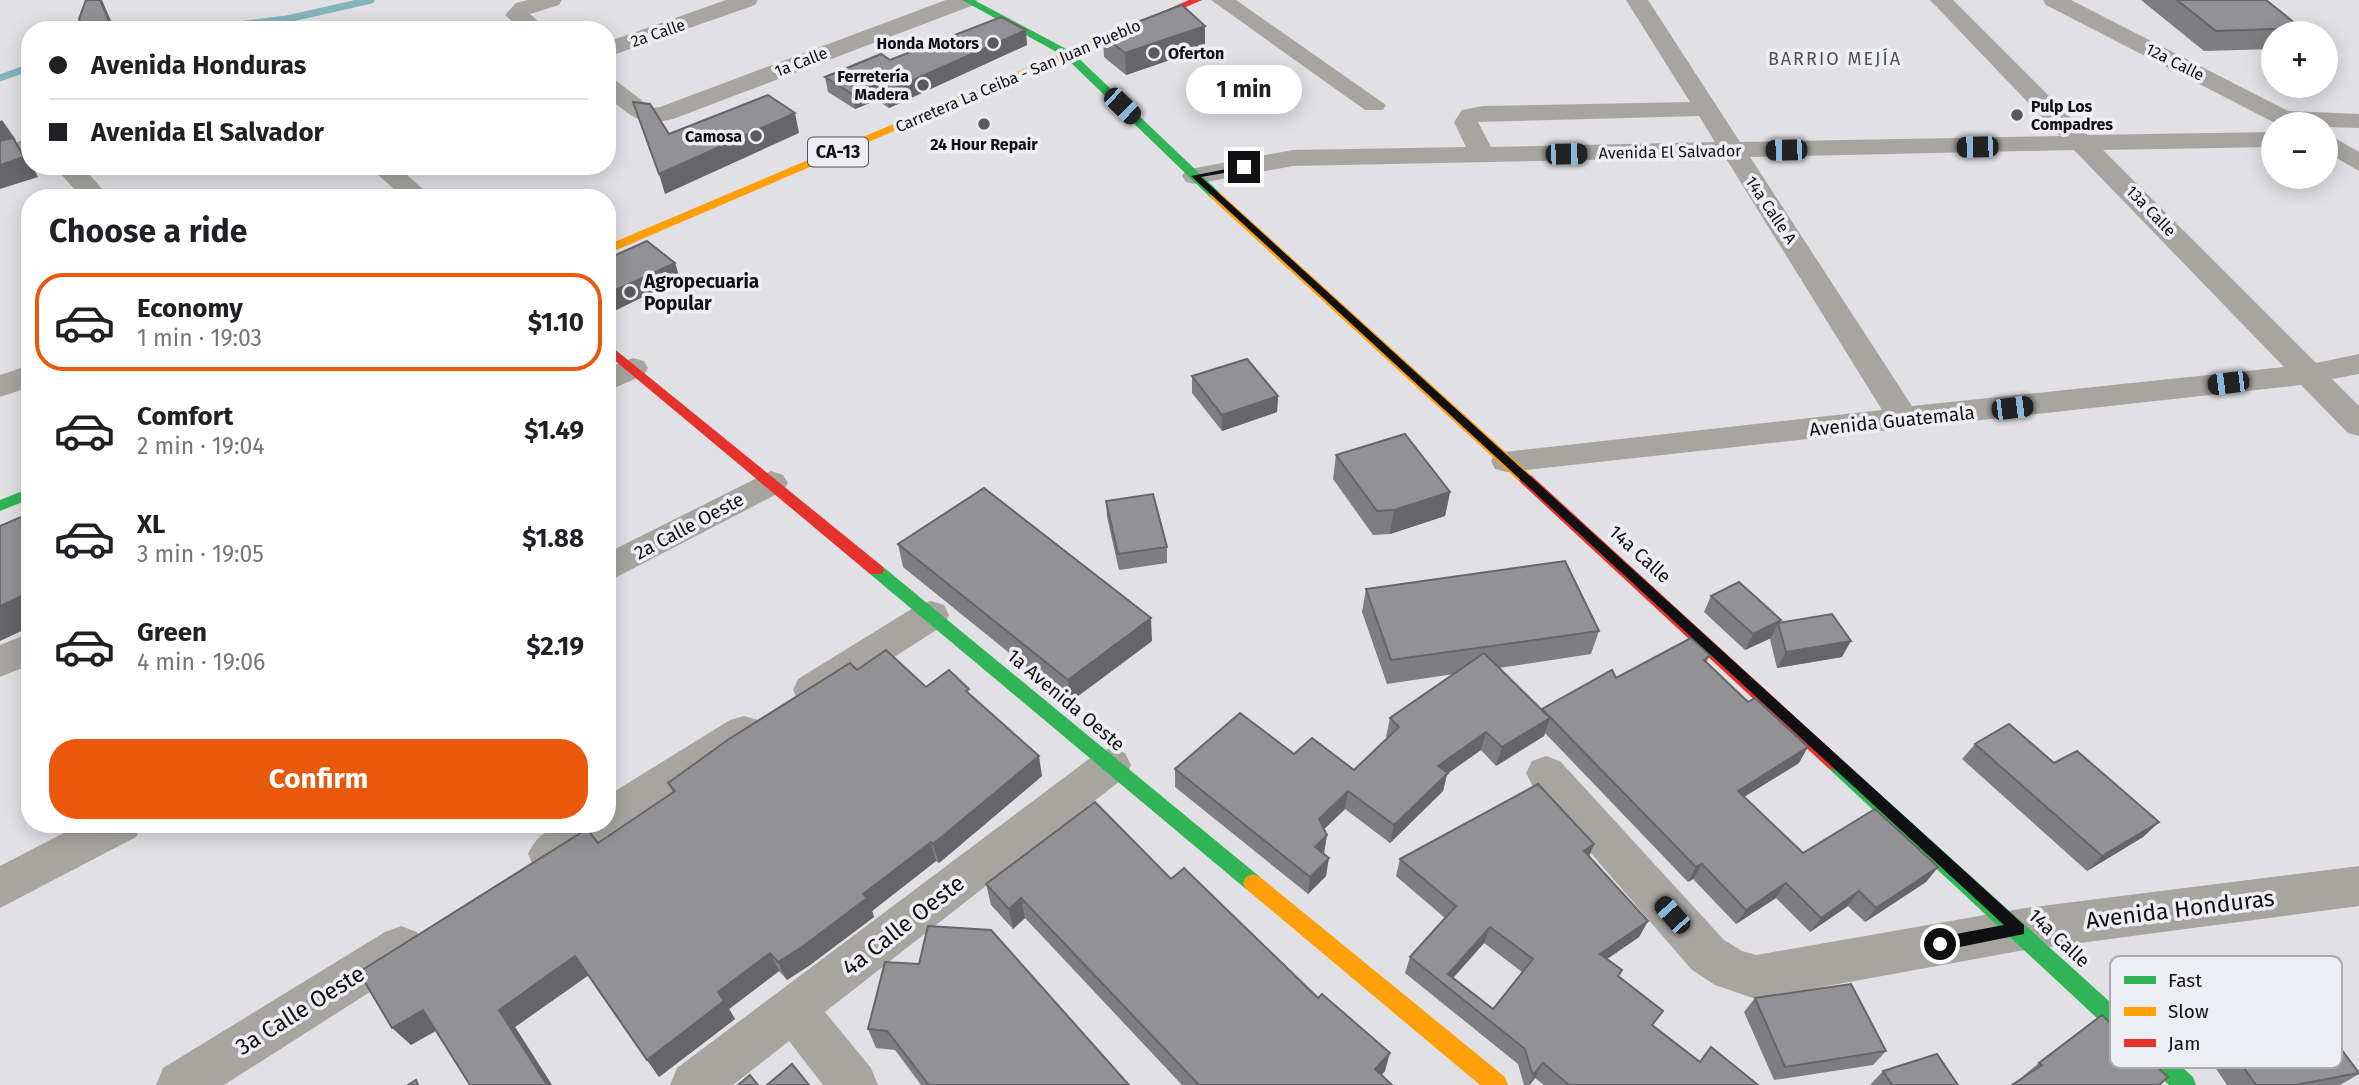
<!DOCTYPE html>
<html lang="en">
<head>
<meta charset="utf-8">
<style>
	body { margin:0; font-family:"Fira Sans",sans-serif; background:#f6f6f6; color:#202124; height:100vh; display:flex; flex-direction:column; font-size:26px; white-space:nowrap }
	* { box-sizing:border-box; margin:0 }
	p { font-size:23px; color:#757577 }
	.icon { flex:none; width:38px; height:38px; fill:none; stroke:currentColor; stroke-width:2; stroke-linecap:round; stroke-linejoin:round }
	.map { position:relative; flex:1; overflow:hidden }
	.drawer { position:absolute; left:21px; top:189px; width:595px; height:644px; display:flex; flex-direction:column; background:#fff; border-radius:28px; box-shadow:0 4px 18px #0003 }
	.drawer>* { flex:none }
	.hud { position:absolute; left:21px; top:21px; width:595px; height:154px; border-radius:28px; box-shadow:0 4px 18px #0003; display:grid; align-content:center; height:154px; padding:0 28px; background:#fff }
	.controls { position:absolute; left:2261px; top:21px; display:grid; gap:14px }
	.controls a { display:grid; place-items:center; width:77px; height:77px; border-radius:50%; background:#fff; box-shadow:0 4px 18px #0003; font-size:35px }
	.end { position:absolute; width:32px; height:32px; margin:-16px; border:9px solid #111113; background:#fff; box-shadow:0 0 0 4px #fff }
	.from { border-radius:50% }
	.bubble { position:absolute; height:49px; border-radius:24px; background:#fff; box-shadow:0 4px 18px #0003; font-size:23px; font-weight:700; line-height:49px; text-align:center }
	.car { position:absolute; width:21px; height:42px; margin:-21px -10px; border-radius:9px; box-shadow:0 0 5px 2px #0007; background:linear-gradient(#222 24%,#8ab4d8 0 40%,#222 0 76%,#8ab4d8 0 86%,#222 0) }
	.hud b { display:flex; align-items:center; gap:24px; height:66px; font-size:26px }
	.hud b+b { border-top:2px solid #e0e0e0 }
	.hud i { width:18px; height:18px; background:#202124 }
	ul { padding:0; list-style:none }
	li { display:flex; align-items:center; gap:21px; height:98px; margin:0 14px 10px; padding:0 14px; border:4px solid transparent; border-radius:28px }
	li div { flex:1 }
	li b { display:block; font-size:26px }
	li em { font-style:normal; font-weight:700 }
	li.active { border-color:#ea580c }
	li>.icon { width:63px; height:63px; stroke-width:1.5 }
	h2 { padding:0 28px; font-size:32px; line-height:84px }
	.action { display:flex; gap:14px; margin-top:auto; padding:14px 28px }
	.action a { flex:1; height:80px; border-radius:28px; background:#ea580c; color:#fff; font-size:28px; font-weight:700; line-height:80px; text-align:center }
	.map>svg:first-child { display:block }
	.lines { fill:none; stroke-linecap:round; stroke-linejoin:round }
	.stream { stroke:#85b5ba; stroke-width:7 }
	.street { fill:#a6a5a0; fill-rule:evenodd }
	.fast { fill:#30b455; fill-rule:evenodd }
	.slow { fill:#ff9f0a; fill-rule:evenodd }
	.jam { fill:#e5322d; fill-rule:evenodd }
	.wall { fill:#7e7d7f; fill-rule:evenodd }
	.shaded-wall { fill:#666668 }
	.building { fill:#929194; stroke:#666668; stroke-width:2; fill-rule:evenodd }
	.route { fill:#111113 }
	.poi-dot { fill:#5a5a5c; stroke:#ededf4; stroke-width:2.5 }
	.labels { text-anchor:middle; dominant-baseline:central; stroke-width:7; stroke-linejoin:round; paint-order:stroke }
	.far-street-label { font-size:16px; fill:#111113; stroke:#ededf4 }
	.far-poi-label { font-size:16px; font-weight:bold; fill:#111113; stroke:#ededf4; text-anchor:end }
	.far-neighbourhood-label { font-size:18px; letter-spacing:2px; fill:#505056; stroke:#ededf4 }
	.shield { fill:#ededf4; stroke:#535356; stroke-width:2 }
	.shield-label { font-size:18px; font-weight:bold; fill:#111113 }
	.poi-label { font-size:19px; font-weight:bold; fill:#111113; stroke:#ededf4; text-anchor:start }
	.street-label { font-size:19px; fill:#111113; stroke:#ededf4 }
	.near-street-label { font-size:23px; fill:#111113; stroke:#ededf4 }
	.key { fill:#ededf4; stroke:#ababb0; stroke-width:2 }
	.key-label { font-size:19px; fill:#111113 }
</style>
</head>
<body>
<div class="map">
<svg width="2359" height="1085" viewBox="0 0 2359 1085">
	<rect width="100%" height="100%" fill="#e1e1e5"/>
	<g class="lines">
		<!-- stream -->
		<g class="stream">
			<polyline points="198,30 287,19 371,0"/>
			<polyline points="0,78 30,67"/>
		</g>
		<!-- street -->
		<g class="street">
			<polygon points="528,0 562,0 559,5 530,14 548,30 522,30 505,15 516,3"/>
			<polygon points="726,0 758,0 755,5 607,57 607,42"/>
			<path d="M946,0H977L974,5L673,119C639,127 632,116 607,97V78L615,80L652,108L660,107Z"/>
			<polygon points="1211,0 1236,0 1386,105 1383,110 1365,110"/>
			<path d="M1626,0H1648L1740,142L2060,136L1930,0H1953L2088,135L2273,132V147L2103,150L2316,363L2359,354V374L2332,379L2359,406V436L2348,433L2301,385L1507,472L1495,469L1491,461L1495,453L1882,410L1725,157L1293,166L1195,184L1186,182L1182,176L1186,170L1195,168L1293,150L1466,147L1454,122L1462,110L1483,106L1690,102ZM1699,116L1715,142L1491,147L1478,122ZM2074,150L2284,367L1912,406L1750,157Z"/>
			<polygon points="2043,0 2071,0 2288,111 2359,114 2359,128 2326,127 2326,124 2277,124 2046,5"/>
			<polygon points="2326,133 2359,152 2359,171 2326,152"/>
			<polygon points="30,138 30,153 0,163 0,147"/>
			<polygon points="54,166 82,166 110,198 82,198"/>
			<polygon points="368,166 397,166 433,198 404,198"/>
			<polygon points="633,358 644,361 648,368 644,375 607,391 607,368"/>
			<polygon points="30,365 30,387 0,397 0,375"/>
			<polygon points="771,471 783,475 788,483 783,491 607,582 607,553"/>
			<polygon points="931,601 944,605 949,615 944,625 826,701 812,706 798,701 793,690 798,679 918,605"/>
			<polygon points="30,633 30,665 0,677 0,645"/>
			<path d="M744,716L758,720L764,732L758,744L564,867L549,873L534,867L528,854C544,819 575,824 607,824V796L730,720Z"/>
			<polygon points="1111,748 1125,753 1131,765 1125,777 825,1012 871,1068 878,1085 823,1085 789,1041 733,1085 670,1085 677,1068 1097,753"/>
			<polygon points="1546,756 1560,761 1724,940 1742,951 1756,955 2019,909 2359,866 2359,906 2019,951 1756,999 1715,985 1692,970 1532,785 1526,773 1532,761"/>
			<polygon points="81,824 142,824 136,837 0,908 0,866"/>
			<polygon points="401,926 417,932 424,947 417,962 224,1085 156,1085 163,1068 385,932"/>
		</g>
		<!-- fast -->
		<g class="fast">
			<polygon points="962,0 974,0 1072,52 1219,192 1219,198 1211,198 1064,56"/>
			<polygon points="30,488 30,499 0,511 0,500"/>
			<polygon points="876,564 882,566 1260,877 1263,883 1260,889 1253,892 1246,889 870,574 868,570 870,566"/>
			<polygon points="1833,754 1839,757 2193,1077 2196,1085 2169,1085 1827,767 1824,762 1827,757"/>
		</g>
		<!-- slow -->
		<g class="slow">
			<polygon points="1107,34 1116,36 607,254 607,245"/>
			<polygon points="1215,191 1219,192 1532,476 1535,480 1532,484 1522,484 1211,198 1209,195"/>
			<polygon points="1253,874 1260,877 1505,1077 1508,1085 1480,1085 1246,889 1243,883 1246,877"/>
		</g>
		<!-- jam -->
		<g class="jam">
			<polygon points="1189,0 1202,0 1115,38 1106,36"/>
			<polygon points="607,343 882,566 884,570 882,574 870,574 607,354"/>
			<polygon points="1527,475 1532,476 1839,757 1842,762 1839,767 1833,770 1827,767 1522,484 1519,480"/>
		</g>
	</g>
	<!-- wall -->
	<g class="wall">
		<polygon points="2141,0 2266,0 2301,28 2297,33 2273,33 2273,49 2204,51"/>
		<polygon points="1205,26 1205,48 1126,75 1104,57 1103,35"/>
		<polygon points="1027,45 889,108 877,100 855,109 828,92 825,77 890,60"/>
		<polygon points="607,259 675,263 680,279 614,311 607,305"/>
		<polygon points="1192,376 1278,396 1277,412 1222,431 1192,393"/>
		<polygon points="1336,455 1450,492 1445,516 1390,534 1373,535 1333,479"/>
		<polygon points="1106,501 1167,547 1167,563 1119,570 1107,517"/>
		<polygon points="898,544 1152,641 1070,702 903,567"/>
		<polygon points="1366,589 1599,631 1591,654 1499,668 1541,709 1616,678 1710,655 1706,663 1799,763 1744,797 1803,853 1938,867 1926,882 1865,922 1848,906 1810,932 1776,898 1736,924 1693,879 1688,882 1545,733 1544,736 1496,766 1481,750 1447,774 1443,791 1390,843 1345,809 1324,829 1327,835 1324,853 1323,854 1326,876 1308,894 1175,787 1175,769 1294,754 1354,770 1388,738 1386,737 1390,718 1454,674 1387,684 1362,612"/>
		<polygon points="1711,596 1780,623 1842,657 1777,668 1770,639 1771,638 1745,650 1704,612"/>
		<polygon points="857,670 926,687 970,694 1042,776 939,863 936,861 872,911 874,917 810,965 787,980 779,971 729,1009 735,1019 659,1077 588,975 515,1027 552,1085 470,1085 436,1030 411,1045 598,843 673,793 668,783"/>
		<polygon points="1975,744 2159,822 2143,837 2087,871 1962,759"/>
		<path d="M1594,844L1589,856L1648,921L1639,937L1607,959L1654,1026L1700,1062L1758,1085H1544L1535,1078L1530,1085H1524L1518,1064L1405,973L1410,957L1445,918L1396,876L1400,859ZM1484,943L1522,972L1493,1009L1453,978Z"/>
		<polygon points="1171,879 1385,1071 1381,1075 1392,1085 1182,1085 1025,918 1013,929 991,905 986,884"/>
		<polygon points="919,964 1129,1085 921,1085 895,1050 876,1048 868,1029"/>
		<polygon points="1755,998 1886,1051 1873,1065 1774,1080 1744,1012"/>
		<polygon points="2230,1027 2269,1030 2359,1074 2340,1085 2227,1085 2202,1048 2212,1042 2211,1040"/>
		<polygon points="2039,1063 2159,1085 2022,1077"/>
		<polygon points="1883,1071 1958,1085 1871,1085 1871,1084"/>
	</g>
	<!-- shaded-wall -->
	<g class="shaded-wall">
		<polygon points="100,0 102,0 115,30 113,30"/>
		<polygon points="1205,26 1205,48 1126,75 1125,53"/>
		<polygon points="1026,30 1027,45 889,108 886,92"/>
		<polygon points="874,85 877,100 855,109 852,94"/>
		<polygon points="795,113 799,133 665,194 659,174"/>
		<polygon points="2,120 16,140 14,140 30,163 30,166 32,166 38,177 0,189 0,121"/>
		<polygon points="675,263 680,279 614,311 607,294"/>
		<polygon points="1278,396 1277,412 1222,431 1222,415"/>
		<polygon points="1450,492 1445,516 1390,534 1394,510"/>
		<polygon points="30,592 30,627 0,641 0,606"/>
		<polygon points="1151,618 1152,641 1070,702 1068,680"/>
		<polygon points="1781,620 1779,625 1778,623 1771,638 1745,650 1753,634"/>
		<polygon points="1851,641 1842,657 1777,668 1786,652"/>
		<polygon points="1550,718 1544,736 1496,766 1502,747"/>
		<polygon points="1486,732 1481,750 1447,774 1443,791 1390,843 1394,825 1438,766"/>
		<polygon points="1808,747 1799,763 1729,806 1738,791"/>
		<polygon points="1039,756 1042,776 939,863 933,844"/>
		<polygon points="1348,791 1345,809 1317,836 1319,819"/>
		<polygon points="2159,822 2143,837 2087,871 2102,856"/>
		<polygon points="1327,835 1324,853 1312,864 1315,847"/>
		<polygon points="931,842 936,861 872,911 874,917 810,965 787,980 778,962 863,894"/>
		<polygon points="1594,844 1587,862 1584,851"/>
		<polygon points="1329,858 1326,876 1308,894 1310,877"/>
		<polygon points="1702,864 1693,879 1688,882 1696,867"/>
		<polygon points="1938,867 1926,882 1865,922 1876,908"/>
		<polygon points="1786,883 1776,898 1736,924 1746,910"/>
		<polygon points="1859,891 1848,906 1810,932 1821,918"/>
		<polygon points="1021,898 1025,918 1013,929 1009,909"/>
		<polygon points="1648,921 1639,937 1591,970 1600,954"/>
		<polygon points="1490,927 1484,943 1446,986 1448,974"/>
		<polygon points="770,953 779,971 729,1009 735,1019 659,1077 647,1060 718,992"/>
		<polygon points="575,956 589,975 515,1027 552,1085 547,1085 499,1010"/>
		<polygon points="423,1010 441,1028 411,1045 392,1028"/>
		<polygon points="1390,1053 1385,1071 1372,1085 1375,1069"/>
		<polygon points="1543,1063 1535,1078 1529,1085 1534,1074"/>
	</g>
	<!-- building -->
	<g class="building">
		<polygon points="86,0 100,0 113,30 83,30 79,19"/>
		<polygon points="2177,0 2266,0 2301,28 2216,31"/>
		<polygon points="1182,5 1205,26 1125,53 1103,35"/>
		<polygon points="1001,17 1026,30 886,92 874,85 852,94 825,77 881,54 890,60"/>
		<polygon points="768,95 795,113 659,174 633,102 650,104 669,134"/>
		<polygon points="13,138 24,157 0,165 0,141"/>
		<polygon points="647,241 675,263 607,294 607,259"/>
		<polygon points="1247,359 1278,396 1222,415 1192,376"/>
		<polygon points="1405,434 1450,492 1394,510 1377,511 1336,455"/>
		<polygon points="984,488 1151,618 1068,680 898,544"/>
		<polygon points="1153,494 1167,547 1118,554 1106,501"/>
		<polygon points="30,513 30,592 0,606 0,526"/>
		<polygon points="1565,561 1599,631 1391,660 1366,589"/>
		<polygon points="1739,582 1781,620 1753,634 1711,596"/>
		<polygon points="1832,614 1851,641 1786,652 1778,623"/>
		<polygon points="1691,638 1710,655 1704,660 1748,702 1755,698 1808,747 1738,791 1803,853 1875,809 1938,867 1876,908 1859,891 1821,918 1786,883 1746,910 1702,864 1696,867 1542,709 1612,670 1616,678"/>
		<polygon points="886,650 926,687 949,670 969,689 966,691 1039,756 933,844 931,842 863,894 867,898 802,947 778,962 770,953 718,992 724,1001 647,1060 575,956 499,1010 547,1085 470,1085 423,1010 392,1028 359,972 587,829 598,843 675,791 668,783 729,739 850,663 857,670"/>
		<polygon points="1484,653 1550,718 1502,747 1486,732 1438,766 1448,773 1394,825 1348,791 1319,819 1327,835 1315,847 1329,858 1310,877 1175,769 1240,713 1294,754 1312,738 1354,770 1399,727 1390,718"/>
		<polygon points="2009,724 2054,763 2077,751 2159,822 2102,856 1975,744"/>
		<path d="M1538,784L1594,844L1584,851L1648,921L1600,954L1622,970L1618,976L1663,1011L1652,1025L1700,1062L1711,1047L1758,1085H1569L1543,1063L1534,1074L1532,1073L1525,1049L1410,957L1456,906L1400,859ZM1490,927L1533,959L1493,1009L1448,974Z"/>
		<polygon points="1095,802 1171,879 1184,868 1318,998 1322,994 1390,1053 1375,1069 1392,1085 1199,1085 1021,898 1009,909 986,884"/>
		<polygon points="928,926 991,930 1129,1085 929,1085 887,1031 868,1029 885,962 919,964"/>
		<polygon points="1851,984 1886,1051 1785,1067 1755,998"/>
		<polygon points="2102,1015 2168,1077 2159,1085 2012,1085 2042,1065 2039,1063"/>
		<polygon points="2320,1021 2359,1073 2295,1085 2256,1085 2221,1035 2233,1032 2230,1027 2263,1022 2269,1030"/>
		<polygon points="1937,1054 1958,1085 1892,1085 1883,1071"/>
		<polygon points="792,1064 809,1085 767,1085"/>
		<polygon points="750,1075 758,1085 738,1085"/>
		<polygon points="416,1080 418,1085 408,1085"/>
	</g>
	<!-- route -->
	<polygon class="route" points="1247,165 1247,169 1201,177 2024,925 2024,934 1940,951 1935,949 1935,939 1940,937 2004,925 1191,176"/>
	<!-- markers -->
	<g class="poi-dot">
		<circle cx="993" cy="43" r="7"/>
		<circle cx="1154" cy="53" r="7"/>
		<circle cx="923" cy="85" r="7"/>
		<circle cx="2017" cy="115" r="7"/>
		<circle cx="984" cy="124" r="7"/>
		<circle cx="756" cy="136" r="7"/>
		<circle cx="630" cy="292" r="7"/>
	</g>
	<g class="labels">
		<!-- far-street labels -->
		<g class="far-street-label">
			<text transform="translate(658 33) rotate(-19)">2a Calle</text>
			<text transform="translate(801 62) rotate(-21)">1a Calle</text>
			<text transform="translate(2175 62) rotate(27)">12a Calle</text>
			<text transform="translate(1018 76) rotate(-23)">Carretera La Ceiba - San Juan Pueblo</text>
			<text transform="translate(1670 152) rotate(-1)">Avenida El Salvador</text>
			<text transform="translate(1771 210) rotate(56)">14a Calle A</text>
			<text transform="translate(2151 211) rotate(46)">13a Calle</text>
		</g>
		<!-- far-poi labels -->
		<g class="far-poi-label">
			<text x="979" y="43">Honda Motors</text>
			<text x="1168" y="53" text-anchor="start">Oferton</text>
			<text x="909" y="76">Ferretería<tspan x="909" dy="18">Madera</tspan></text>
			<text x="2031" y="106" text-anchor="start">Pulp Los<tspan x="2031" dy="18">Compadres</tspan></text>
			<text x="742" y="136">Camosa</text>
			<text x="984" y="144" text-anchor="middle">24 Hour Repair</text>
		</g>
		<!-- far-neighbourhood labels -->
		<g class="far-neighbourhood-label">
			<text x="1835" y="59">BARRIO MEJÍA</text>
		</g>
		<!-- shield labels -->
		<rect class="shield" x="808" y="137.5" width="60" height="29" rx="5"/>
		<g class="shield-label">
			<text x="838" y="152">CA-13</text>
		</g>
		<!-- poi labels -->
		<g class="poi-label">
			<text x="644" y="281">Agropecuaria<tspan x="644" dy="22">Popular</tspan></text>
		</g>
		<!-- street labels -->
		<g class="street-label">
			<text transform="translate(1892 421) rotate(-6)">Avenida Guatemala</text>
			<text transform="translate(689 526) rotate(-28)">2a Calle Oeste</text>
			<text transform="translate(1640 554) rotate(42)">14a Calle</text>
			<text transform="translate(1066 700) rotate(40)">1a Avenida Oeste</text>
			<text transform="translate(2059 938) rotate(43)">14a Calle</text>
		</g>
		<!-- near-street labels -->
		<g class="near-street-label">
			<text transform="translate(2180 909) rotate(-7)">Avenida Honduras</text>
			<text transform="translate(903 925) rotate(-38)">4a Calle Oeste</text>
			<text transform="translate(300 1010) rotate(-32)">3a Calle Oeste</text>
		</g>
	</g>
	<!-- legend -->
	<rect x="2110" y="956" width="232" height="112" rx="10" class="key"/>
	<rect x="2124" y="976" width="32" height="8" fill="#30b455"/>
	<rect x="2124" y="1007" width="32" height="9" fill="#ff9f0a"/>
	<rect x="2124" y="1039" width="32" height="8" fill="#e5322d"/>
	<g class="key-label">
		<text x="2168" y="987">Fast</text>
		<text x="2168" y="1018">Slow</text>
		<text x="2168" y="1050">Jam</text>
	</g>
</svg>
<div class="controls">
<a>+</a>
<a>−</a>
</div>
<i class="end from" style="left:1940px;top:944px"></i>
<i class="end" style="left:1244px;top:167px"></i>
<div class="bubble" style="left:1186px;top:65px;width:116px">1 min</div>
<i class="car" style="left:1122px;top:106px;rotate:134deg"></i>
<i class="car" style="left:1977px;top:147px;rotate:269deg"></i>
<i class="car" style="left:1786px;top:150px;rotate:269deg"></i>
<i class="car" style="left:1566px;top:154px;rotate:89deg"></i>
<i class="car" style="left:2228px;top:383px;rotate:263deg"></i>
<i class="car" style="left:2012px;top:408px;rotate:83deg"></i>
<i class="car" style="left:1672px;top:915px;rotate:318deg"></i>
<div class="hud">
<b><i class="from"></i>Avenida Honduras</b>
<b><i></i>Avenida El Salvador</b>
</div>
<section class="drawer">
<h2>Choose a ride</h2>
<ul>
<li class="active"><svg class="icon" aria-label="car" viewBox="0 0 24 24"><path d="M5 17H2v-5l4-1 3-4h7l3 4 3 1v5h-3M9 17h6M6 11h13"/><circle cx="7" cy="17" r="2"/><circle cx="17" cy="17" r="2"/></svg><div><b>Economy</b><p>1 min · 19:03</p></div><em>$1.10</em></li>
<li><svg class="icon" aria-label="car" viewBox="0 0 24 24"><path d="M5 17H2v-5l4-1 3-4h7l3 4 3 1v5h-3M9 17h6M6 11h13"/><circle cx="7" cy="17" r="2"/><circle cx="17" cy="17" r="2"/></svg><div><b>Comfort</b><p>2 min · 19:04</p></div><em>$1.49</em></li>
<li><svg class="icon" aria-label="car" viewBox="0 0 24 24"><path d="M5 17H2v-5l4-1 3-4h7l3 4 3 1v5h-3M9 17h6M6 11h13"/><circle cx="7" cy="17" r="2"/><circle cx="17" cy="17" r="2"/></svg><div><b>XL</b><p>3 min · 19:05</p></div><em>$1.88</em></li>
<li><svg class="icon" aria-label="car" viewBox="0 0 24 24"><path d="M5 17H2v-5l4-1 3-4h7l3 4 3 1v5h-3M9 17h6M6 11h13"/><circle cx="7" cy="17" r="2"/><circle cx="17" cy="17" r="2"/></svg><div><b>Green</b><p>4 min · 19:06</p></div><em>$2.19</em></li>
</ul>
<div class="action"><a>Confirm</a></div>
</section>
</div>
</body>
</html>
